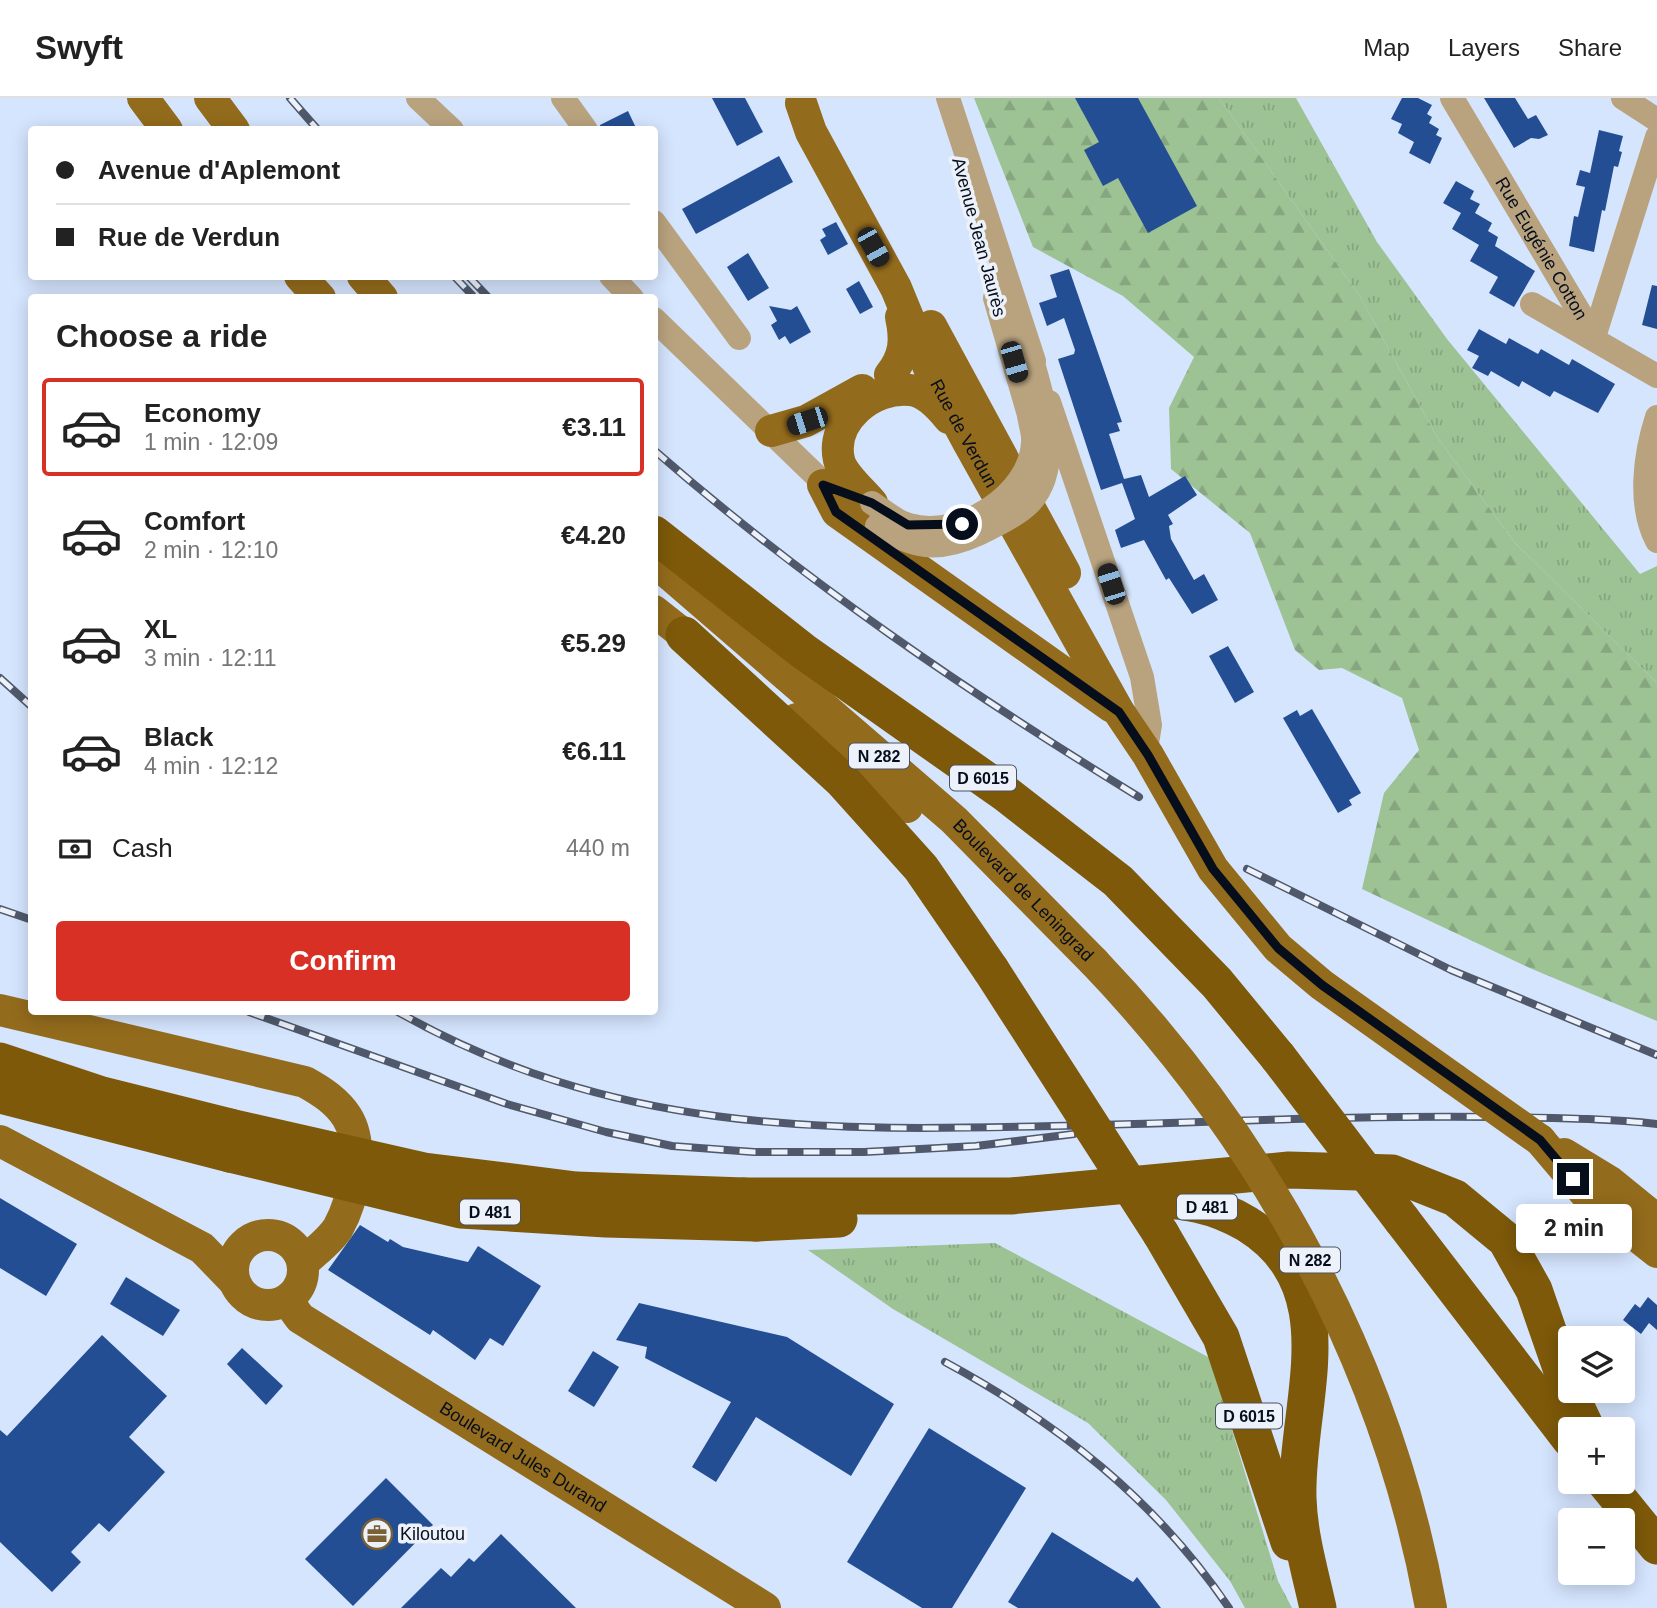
<!DOCTYPE html>
<html lang="en">
<head>
<meta charset="utf-8">
<style>
	body { margin:0; font-family:Helvetica,sans-serif; background:#f6f6f6; color:#222; height:100vh; display:flex; flex-direction:column; font-size:26px; white-space:nowrap }
	* { box-sizing:border-box; margin:0 }
	p { font-size:23px; color:#767676 }
	.icon { flex:none; width:38px; height:38px; fill:none; stroke:currentColor; stroke-width:2; stroke-linecap:round; stroke-linejoin:round }
	.map { position:relative; flex:1; overflow:hidden }
	.details { position:absolute; left:28px; top:196px; width:630px; height:721px; display:flex; flex-direction:column; background:#fff; border-radius:7px; box-shadow:0 4px 18px #0003 }
	.details>* { flex:none }
	.guide { position:absolute; left:28px; top:28px; width:630px; height:154px; border-radius:7px; box-shadow:0 4px 18px #0003; display:grid; align-content:center; height:154px; padding:0 28px; background:#fff }
	.fabs { position:absolute; left:1558px; top:1228px; display:grid; gap:14px }
	.fabs a { display:grid; place-items:center; width:77px; height:77px; border-radius:7px; background:#fff; box-shadow:0 4px 18px #0003; font-size:35px }
	.end { position:absolute; width:32px; height:32px; margin:-16px; border:9px solid #060e1c; background:#fff; box-shadow:0 0 0 4px #fff }
	.from { border-radius:50% }
	.bubble { position:absolute; height:49px; border-radius:7px; background:#fff; box-shadow:0 4px 18px #0003; font-size:23px; font-weight:800; line-height:49px; text-align:center }
	.car { position:absolute; width:21px; height:42px; margin:-21px -10px; border-radius:9px; box-shadow:0 0 5px 2px #0007; background:linear-gradient(#222 24%,#8ab4d8 0 40%,#222 0 76%,#8ab4d8 0 86%,#222 0) }
	.guide b { display:flex; align-items:center; gap:24px; height:66px; font-size:26px }
	.guide b+b { border-top:2px solid #e0e0e0 }
	.guide i { width:18px; height:18px; background:#222 }
	ul { padding:0; list-style:none }
	li { display:flex; align-items:center; gap:21px; height:98px; margin:0 14px 10px; padding:0 14px; border:4px solid transparent; border-radius:7px }
	li div { flex:1 }
	li b { display:block; font-size:26px }
	li em { font-style:normal; font-weight:800 }
	li.active { border-color:#d93025 }
	li>.icon { width:63px; height:63px; stroke-width:1.5 }
	h2 { padding:0 28px; font-size:32px; line-height:84px }
	.pay { display:flex; align-items:center; gap:18px; height:77px; padding:0 28px; font-size:26px }
	.pay p { margin-inline-start:auto }
	.primary-button { display:flex; gap:14px; margin-top:auto; padding:14px 28px }
	.primary-button a { flex:1; height:80px; border-radius:7px; background:#d93025; color:#fff; font-size:28px; font-weight:800; line-height:80px; text-align:center }
	header { display:flex; align-items:center; gap:42px; box-sizing:border-box; height:98px; padding:0 35px; background:#fff; border-bottom:2px solid #e0e0e0 }
	header strong { font-size:33px }
	nav { display:flex; gap:38px; margin-inline-start:auto; font-size:24px }
	.map>svg:first-child { display:block }
	.grass { fill:url(#grass-tufts) }
	.forest { fill:url(#forest-firs) }
	.building { fill:#244e93 }
	.lines { fill:none; stroke-linecap:round; stroke-linejoin:round }
	.minor { stroke:#b9a37f; stroke-width:24 }
	.major { stroke:#936b1c; stroke-width:32 }
	.highway { stroke:#7d5909; stroke-width:37 }
	.rail-casing { stroke:#4f596b; stroke-width:8 }
	.rail { stroke:#ecf1fa; stroke-width:5; stroke-dasharray:16; stroke-linecap:butt }
	.minor-bridge { stroke:#b9a37f; stroke-width:24 }
	.major-bridge { stroke:#936b1c; stroke-width:32 }
	.highway-bridge { stroke:#7d5909; stroke-width:37 }
	.route { stroke:#060e1c; stroke-width:9 }
	.labels { text-anchor:middle; dominant-baseline:central; stroke-width:7; stroke-linejoin:round; paint-order:stroke }
	.shield { fill:#ecf1fa; stroke:#4b525f; stroke-width:2 }
	.shield-label { font-size:16px; font-weight:bold; fill:#060e1c }
	.street-label { font-size:18px; fill:#060e1c; stroke:#ecf1fa }
	.poi-label { font-size:18px; fill:#060e1c; stroke:#ecf1fa; text-anchor:start }
</style>
</head>
<body>
<header>
<strong>Swyft</strong>
<nav><a>Map</a><a>Layers</a><a>Share</a></nav>
</header>
<div class="map">
<svg width="1657" height="1510" viewBox="0 0 1657 1510">
	<defs>
		<pattern id="grass-tufts" width="24" height="20" patternUnits="userSpaceOnUse" patternTransform="scale(1.75)"><rect width="24" height="20" fill="#9dc294"/><path d="M3 7l-1-3M5 7V3M7 7l1-3M15 17l-1-3M17 17v-4M19 17l1-3" fill="none" stroke="#86a67f"/></pattern>
		<pattern id="forest-firs" width="22" height="20" patternUnits="userSpaceOnUse" patternTransform="scale(1.75)"><rect width="22" height="20" fill="#9dc294"/><path d="M5 1l3.5 6h-7zM16 11l3.5 6h-7z" fill="#86a67f"/></pattern>
	</defs>
	<rect width="100%" height="100%" fill="#d5e5fe"/>
	<!-- grass -->
	<g class="grass">
		<polygon points="1219,0 1296,0 1377,144 1447,241 1640,476 1657,468 1657,585 1515,445 1437,339 1359,197"/>
		<polygon points="995,1145 1210,1260 1278,1483 1292,1510 1245,1510 1230,1483 1166,1402 1088,1325 893,1211 808,1152"/>
	</g>
	<!-- forest -->
	<polygon class="forest" points="974,0 1219,0 1359,197 1437,339 1515,445 1657,585 1657,923 1532,871 1362,791 1384,695 1419,652 1402,600 1342,570 1319,572 1295,552 1250,435 1171,371 1169,310 1194,259 1123,198 1033,149"/>
	<!-- building -->
	<g class="building">
		<polygon points="712,0 745,0 763,34 737,48"/>
		<polygon points="1075,0 1138,0 1197,108 1148,135 1118,80 1103,88 1084,52 1099,44"/>
		<polygon points="1402,0 1418,0 1432,7 1427,16 1432,19 1429,25 1439,31 1436,37 1442,40 1430,66 1409,55 1414,44 1398,35 1402,26 1391,21"/>
		<polygon points="1484,0 1515,0 1528,21 1536,17 1548,37 1539,41 1531,40 1514,50"/>
		<polygon points="628,13 637,32 601,32 600,27"/>
		<polygon points="1599,32 1623,38 1619,53 1622,54 1618,69 1614,68 1605,113 1602,112 1594,154 1569,148 1574,118 1578,119 1585,89 1576,87 1580,72 1590,75"/>
		<polygon points="779,58 793,84 696,136 682,111"/>
		<polygon points="1456,83 1474,93 1470,101 1480,106 1475,115 1492,125 1488,133 1498,139 1495,148 1535,173 1514,209 1489,195 1498,179 1470,163 1479,147 1452,131 1461,115 1443,105"/>
		<polygon points="836,124 848,146 828,157 820,142 826,138 822,131"/>
		<polygon points="748,155 769,190 748,203 727,169"/>
		<polygon points="1069,171 1122,324 1117,325 1120,333 1109,336 1124,381 1141,377 1149,399 1185,378 1197,397 1168,417 1173,426 1169,428 1171,441 1194,482 1204,476 1218,502 1192,516 1169,480 1166,482 1144,442 1121,450 1115,432 1135,421 1122,385 1101,392 1058,261 1074,256 1075,252 1064,220 1047,228 1039,205 1057,199 1050,177"/>
		<polygon points="859,183 873,209 860,216 846,191"/>
		<polygon points="1652,187 1657,188 1657,231 1642,227"/>
		<polygon points="769,208 791,212 797,208 811,234 790,246 785,238 779,242 771,227 777,223"/>
		<polygon points="1479,231 1506,246 1509,240 1538,256 1541,251 1569,267 1572,261 1615,286 1598,315 1554,293 1550,299 1522,283 1519,289 1491,273 1488,278 1472,270 1479,258 1467,252"/>
		<polygon points="1228,548 1254,594 1235,605 1209,558"/>
		<polygon points="1312,611 1361,695 1349,702 1352,707 1338,715 1283,620 1297,612 1300,618"/>
		<polygon points="0,1100 77,1146 46,1198 0,1170"/>
		<polygon points="360,1127 388,1144 390,1141 403,1149 468,1164 478,1148 541,1188 503,1248 490,1240 475,1262 433,1232 430,1237 328,1172"/>
		<polygon points="126,1179 180,1212 163,1238 110,1206"/>
		<polygon points="1648,1199 1657,1207 1657,1232 1649,1225 1641,1236 1623,1222 1635,1206 1640,1210"/>
		<polygon points="639,1205 787,1239 894,1306 851,1378 756,1319 716,1384 692,1369 731,1304 645,1260 647,1249 616,1242"/>
		<polygon points="102,1237 167,1298 129,1339 165,1374 109,1434 99,1425 71,1454 81,1464 52,1494 0,1444 0,1332 7,1338"/>
		<polygon points="242,1250 283,1288 266,1307 227,1266"/>
		<polygon points="593,1253 619,1269 594,1309 568,1293"/>
		<polygon points="929,1330 1026,1390 952,1510 922,1510 847,1464"/>
		<polygon points="386,1380 433,1427 353,1508 305,1461"/>
		<polygon points="1052,1434 1133,1484 1137,1479 1161,1510 1018,1510 1008,1504"/>
		<polygon points="501,1436 576,1510 401,1510 441,1470 451,1479 469,1460 474,1464"/>
	</g>
	<g class="lines">
		<!-- minor -->
		<g class="minor">
			<polyline points="418,0 452,32"/>
			<polyline points="563,0 586,32"/>
			<polyline points="948,0 1034,263"/>
			<path id="s1" d="M1452,0L1594,239"/>
			<polyline points="1623,0 1657,22"/>
			<polyline points="654,124 739,240"/>
			<polyline points="611,178 632,200"/>
			<polyline points="995,200 1029,317"/>
			<polyline points="1532,206 1657,278"/>
			<polyline points="654,221 837,398"/>
			<polyline points="1594,239 1657,39"/>
			<polyline points="1049,304 1142,579 1150,627 1146,651"/>
			<path d="M1657,319C1645,356 1638,407 1657,443"/>
		</g>
		<!-- major -->
		<g class="major">
			<polyline points="143,0 167,32"/>
			<polyline points="210,0 234,32"/>
			<path id="s2" d="M801,5L811,34L896,190L931,275L968,344L1119,614L1148,657L1213,771L1278,850L1322,887L1454,981"/>
			<polyline points="300,178 320,200"/>
			<polyline points="363,178 382,200"/>
			<polyline points="931,228 1065,475"/>
			<path d="M890,277C905,258 906,242 901,219"/>
			<polyline points="771,333 806,323 862,292"/>
			<polyline points="823,387 837,414 1112,609"/>
			<path d="M872,405C862,393 842,376 839,362C830,323 872,288 910,292C925,293 940,309 949,320"/>
			<path id="s3" d="M654,463L954,722L1094,864"/>
			<polyline points="654,513 702,551"/>
			<polyline points="797,621 907,709"/>
			<path d="M0,912L305,984C321,993 337,1003 347,1019C365,1048 354,1101 338,1130C330,1143 314,1154 303,1165"/>
			<polyline points="1540,1042 1590,1101 1657,1154"/>
			<polyline points="0,1043 202,1150 234,1183"/>
			<polyline points="1564,1056 1610,1084 1657,1122"/>
			<circle cx="268" cy="1172" r="35"/>
			<path id="s4" d="M287,1202L300,1220L765,1510"/>
		</g>
		<!-- highway -->
		<g class="highway">
			<polyline points="654,436 803,553 1006,696 1118,783 1217,885 1278,959"/>
			<polyline points="684,537 841,681 921,770 991,872"/>
			<polyline points="0,963 102,997 230,1029"/>
			<polyline points="0,997 230,1056"/>
			<polyline points="744,1098 1011,1098 1289,1072 1392,1075 1455,1100 1506,1142 1534,1192 1570,1296 1587,1332"/>
			<path d="M1145,1104C1180,1099 1217,1108 1247,1126C1350,1190 1295,1305 1298,1400C1299,1437 1310,1474 1318,1510"/>
			<polyline points="1402,1122 1570,1341"/>
			<polyline points="756,1125 839,1121"/>
			<polyline points="1161,1136 1221,1239 1289,1444"/>
			<polyline points="1605,1384 1657,1448"/>
		</g>
		<!-- rail casing -->
		<g class="rail-casing">
			<g id="rail">
				<polyline points="290,0 318,32"/>
				<polyline points="454,178 472,197"/>
				<polyline points="468,178 489,200"/>
				<path d="M654,352C804,483 969,595 1139,699"/>
				<polyline points="0,580 32,609"/>
				<polyline points="1247,771 1451,872 1657,957"/>
				<polyline points="0,811 32,822"/>
				<polyline points="249,914 507,1006 606,1034 672,1048 754,1054 864,1054 976,1048 1074,1036"/>
				<path d="M398,914C611,1034 817,1034 1053,1028C1201,1025 1349,1017 1497,1019C1550,1020 1604,1020 1657,1026"/>
				<path d="M945,1264C1058,1325 1156,1402 1229,1510"/>
			</g>
		</g>
		<!-- rail -->
		<use href="#rail" class="rail"/>
		<!-- minor-bridge -->
		<g class="minor-bridge">
			<path d="M872,405C883,412 896,424 909,427C958,442 1031,398 1033,344C1034,336 1030,326 1029,317"/>
			<path d="M877,428C915,449 936,455 978,436C994,428 1011,421 1025,409C1069,372 1040,290 1027,245"/>
		</g>
		<!-- major-bridge -->
		<g class="major-bridge">
			<path d="M1094,864C1265,1043 1387,1265 1431,1510"/>
			<polyline points="1454,981 1540,1042"/>
		</g>
		<!-- highway-bridge -->
		<g class="highway-bridge">
			<polyline points="991,872 1161,1136"/>
			<polyline points="1278,959 1402,1122"/>
			<polyline points="230,1029 424,1073 576,1092 744,1098"/>
			<polyline points="230,1056 461,1112 606,1121 756,1125"/>
		</g>
	</g>
	<g class="lines">
		<!-- route -->
		<polyline class="route" points="962,426 908,427 872,405 823,387 836,414 1119,614 1148,657 1213,771 1278,850 1322,887 1540,1042 1573,1081"/>
	</g>
	<!-- icons -->
	<defs>
		<g id="office-ring" transform="scale(1.575)"><circle r="9.5" fill="#ecf1fa" stroke="#7a6032" stroke-width="1.5"/><path d="M-6-3h4V-5.5h4V-3h4V5H-6ZM-1-4.5V-3h2v-1.5ZM-6 0V1H6V0Z" fill="#7a6032"/></g>
	</defs>
	<g fill-rule="evenodd">
		<use href="#office-ring" x="377" y="1436"/>
	</g>
	<g class="labels">
		<!-- shield labels -->
		<g class="shield">
			<rect x="849" y="645.5" width="60" height="25" rx="5"/>
			<rect x="950" y="667.5" width="66" height="25" rx="5"/>
			<rect x="1177" y="1096.5" width="60" height="25" rx="5"/>
			<rect x="460" y="1101.5" width="60" height="25" rx="5"/>
			<rect x="1280" y="1149.5" width="60" height="25" rx="5"/>
			<rect x="1216" y="1305.5" width="66" height="25" rx="5"/>
		</g>
		<g class="shield-label">
			<text x="879" y="658">N 282</text>
			<text x="983" y="680">D 6015</text>
			<text x="1207" y="1109">D 481</text>
			<text x="490" y="1114">D 481</text>
			<text x="1310" y="1162">N 282</text>
			<text x="1249" y="1318">D 6015</text>
		</g>
		<!-- street labels -->
		<g class="street-label">
			<text transform="translate(979 139) rotate(75)">Avenue Jean Jaurès</text>
			<text stroke="none"><textPath href="#s1" startOffset="175">Rue Eugénie Cotton</textPath></text>
			<text stroke="none"><textPath href="#s2" startOffset="369">Rue de Verdun</textPath></text>
			<text stroke="none"><textPath href="#s3" startOffset="495">Boulevard de Leningrad</textPath></text>
			<text stroke="none"><textPath href="#s4" startOffset="285">Boulevard Jules Durand</textPath></text>
		</g>
		<!-- poi labels -->
		<g class="poi-label">
			<text x="400" y="1436">Kiloutou</text>
		</g>
	</g>
</svg>
<div class="fabs">
<a><svg class="icon" aria-label="layers" viewBox="0 0 24 24"><path d="M12 4l9 5-9 5-9-5zM3 14l9 5 9-5"/></svg></a>
<a>+</a>
<a>−</a>
</div>
<i class="end from" style="left:962px;top:426px"></i>
<i class="end" style="left:1573px;top:1081px"></i>
<div class="bubble" style="left:1516px;top:1106px;width:116px">2 min</div>
<i class="car" style="left:873px;top:149px;rotate:151deg"></i>
<i class="car" style="left:1014px;top:264px;rotate:164deg"></i>
<i class="car" style="left:807px;top:323px;rotate:252deg"></i>
<i class="car" style="left:1111px;top:486px;rotate:342deg"></i>
<div class="guide">
<b><i class="from"></i>Avenue d'Aplemont</b>
<b><i></i>Rue de Verdun</b>
</div>
<section class="details">
<h2>Choose a ride</h2>
<ul>
<li class="active"><svg class="icon" aria-label="car" viewBox="0 0 24 24"><path d="M5 17H2v-5l4-1 3-4h7l3 4 3 1v5h-3M9 17h6M6 11h13"/><circle cx="7" cy="17" r="2"/><circle cx="17" cy="17" r="2"/></svg><div><b>Economy</b><p>1 min · 12:09</p></div><em>€3.11</em></li>
<li><svg class="icon" aria-label="car" viewBox="0 0 24 24"><path d="M5 17H2v-5l4-1 3-4h7l3 4 3 1v5h-3M9 17h6M6 11h13"/><circle cx="7" cy="17" r="2"/><circle cx="17" cy="17" r="2"/></svg><div><b>Comfort</b><p>2 min · 12:10</p></div><em>€4.20</em></li>
<li><svg class="icon" aria-label="car" viewBox="0 0 24 24"><path d="M5 17H2v-5l4-1 3-4h7l3 4 3 1v5h-3M9 17h6M6 11h13"/><circle cx="7" cy="17" r="2"/><circle cx="17" cy="17" r="2"/></svg><div><b>XL</b><p>3 min · 12:11</p></div><em>€5.29</em></li>
<li><svg class="icon" aria-label="car" viewBox="0 0 24 24"><path d="M5 17H2v-5l4-1 3-4h7l3 4 3 1v5h-3M9 17h6M6 11h13"/><circle cx="7" cy="17" r="2"/><circle cx="17" cy="17" r="2"/></svg><div><b>Black</b><p>4 min · 12:12</p></div><em>€6.11</em></li>
</ul>
<div class="pay"><svg class="icon" aria-label="cash" viewBox="0 0 24 24"><path d="M3 7h18v10H3z"/><circle cx="12" cy="12" r="2"/></svg>Cash<p>440 m</p></div>
<div class="primary-button"><a>Confirm</a></div>
</section>
</div>
</body>
</html>
